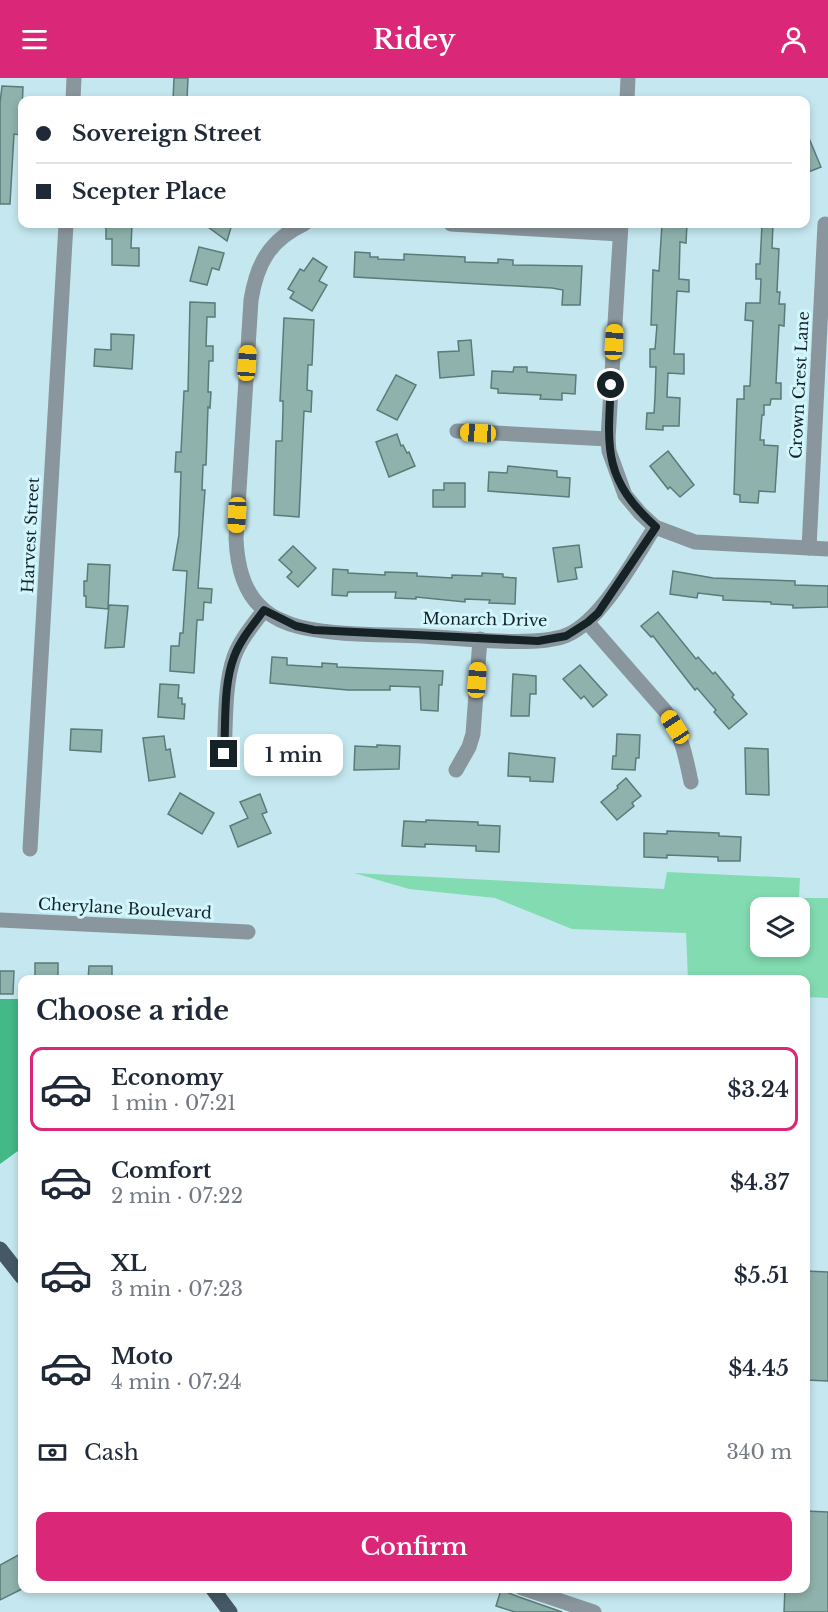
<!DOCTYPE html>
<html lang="en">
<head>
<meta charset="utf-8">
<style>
	body { margin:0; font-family:"Libre Baskerville",serif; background:#f6f6f7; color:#1f2937; height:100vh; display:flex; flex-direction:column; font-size:22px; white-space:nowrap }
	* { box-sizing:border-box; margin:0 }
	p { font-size:20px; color:#747a83 }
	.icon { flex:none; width:33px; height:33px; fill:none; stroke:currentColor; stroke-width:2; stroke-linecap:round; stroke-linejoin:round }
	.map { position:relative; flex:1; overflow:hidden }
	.panel { position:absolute; left:18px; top:897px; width:792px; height:618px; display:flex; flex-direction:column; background:#fff; border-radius:12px; box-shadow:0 3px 9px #0003 }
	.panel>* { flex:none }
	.guide { position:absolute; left:18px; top:18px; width:792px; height:132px; border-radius:12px; box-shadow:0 3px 9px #0003; display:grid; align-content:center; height:132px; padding:0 18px; background:#fff }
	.controls { position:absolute; left:750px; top:819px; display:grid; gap:12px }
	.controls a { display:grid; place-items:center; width:60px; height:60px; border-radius:12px; background:#fff; box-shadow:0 3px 9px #0003; font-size:30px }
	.end { position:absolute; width:27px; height:27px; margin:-14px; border:8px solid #162326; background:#fff; box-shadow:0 0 0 3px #fff }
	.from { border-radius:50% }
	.bubble { position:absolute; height:42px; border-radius:12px; background:#fff; box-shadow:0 3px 9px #0003; font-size:20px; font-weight:600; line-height:42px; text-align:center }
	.car { position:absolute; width:18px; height:36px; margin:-18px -9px; border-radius:8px; box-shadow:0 0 4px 2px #0007; background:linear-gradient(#f5c518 24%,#345 0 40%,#f5c518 0 76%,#345 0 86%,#f5c518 0) }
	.guide b { display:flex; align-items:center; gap:21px; height:57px; font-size:22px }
	.guide b+b { border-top:2px solid #e0e1e3 }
	.guide i { width:15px; height:15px; background:#1f2937 }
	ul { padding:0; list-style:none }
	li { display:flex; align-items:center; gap:18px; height:84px; margin:0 12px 9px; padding:0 6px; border:3px solid transparent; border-radius:12px }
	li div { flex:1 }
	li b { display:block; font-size:22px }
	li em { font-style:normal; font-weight:600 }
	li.on { border-color:#db2777 }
	li>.icon { width:54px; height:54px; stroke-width:1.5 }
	h2 { padding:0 18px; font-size:27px; line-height:72px }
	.pay { display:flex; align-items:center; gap:15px; height:66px; padding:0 18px; font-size:22px }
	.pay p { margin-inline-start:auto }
	.primary-button { display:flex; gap:12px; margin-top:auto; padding:12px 18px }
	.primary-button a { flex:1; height:69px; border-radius:12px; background:#db2777; color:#fff; font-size:24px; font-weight:600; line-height:69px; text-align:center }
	header { display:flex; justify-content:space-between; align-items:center; height:78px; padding:0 18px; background:#db2777; color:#fff; font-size:27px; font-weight:600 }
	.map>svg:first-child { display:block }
	.green { fill:#83dcb1; fill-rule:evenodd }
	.forest { fill:#44b887 }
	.building { fill:#8fb2ad; stroke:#5a7b78; stroke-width:1.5 }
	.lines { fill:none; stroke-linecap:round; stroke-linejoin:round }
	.street { stroke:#8a969d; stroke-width:15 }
	.primary { stroke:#445865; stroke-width:15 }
	.route { stroke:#162326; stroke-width:8 }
	.labels { text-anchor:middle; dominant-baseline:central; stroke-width:6; stroke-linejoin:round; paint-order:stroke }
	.street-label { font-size:16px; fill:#162326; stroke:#d2f6fd }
</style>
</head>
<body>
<header><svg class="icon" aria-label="menu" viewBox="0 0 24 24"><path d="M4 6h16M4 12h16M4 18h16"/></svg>Ridey<svg class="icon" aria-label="person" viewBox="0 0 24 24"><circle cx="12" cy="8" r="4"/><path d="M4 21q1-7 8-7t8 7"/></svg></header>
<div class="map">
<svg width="828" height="1534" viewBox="0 0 828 1534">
	<rect width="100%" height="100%" fill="#c5e8f0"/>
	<!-- green -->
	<path class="green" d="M667,794L800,800L799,820H828V920L806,919V902L688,901L686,855L572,851L495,820L409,811L354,795L664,811ZM760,830H800V868H760Z"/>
	<!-- forest -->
	<polygon class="forest" points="0,921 18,921 22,925 22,1070 0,1086"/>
	<!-- building -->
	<g class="building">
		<polygon points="174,0 188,0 187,22 173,22"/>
		<polygon points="2,8 23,9 21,57 14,56 10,126 0,126 0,25"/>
		<polygon points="806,53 821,89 806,95"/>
		<polygon points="106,146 132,146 131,170 139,170 139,188 112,187 112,161 106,161"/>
		<polygon points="204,146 232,146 227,163"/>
		<polygon points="662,146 687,146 686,165 680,164 679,201 689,202 689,214 677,213 674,276 684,276 684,296 668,295 667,319 680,320 679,348 663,348 663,352 646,351 647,335 654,335 655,319 656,289 650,289 650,271 655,271 657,247 651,247 653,192 659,193"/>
		<polygon points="762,146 773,146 772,170 779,171 777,214 780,214 779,226 785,226 784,248 779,247 776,305 781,305 781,321 771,321 770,327 764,327 764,337 762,337 760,362 764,362 764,367 778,368 775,414 759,413 758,425 740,424 740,417 734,416 737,321 744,321 744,308 750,308 753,243 745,242 746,225 760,225 761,201 756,201 756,186 760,186"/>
		<polygon points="199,169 224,175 219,192 212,190 207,207 190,203"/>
		<polygon points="355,174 370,175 370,179 378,179 378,181 404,182 404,176 465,179 465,184 498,185 498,181 513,182 513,187 582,188 580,227 562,227 563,212 552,210 354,199"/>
		<polygon points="313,180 327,189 319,203 327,207 312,233 290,220 294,214 288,211 300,191 304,193"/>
		<polygon points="190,224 215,225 215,239 207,239 206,268 213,268 213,283 209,283 208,314 211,314 210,330 208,329 206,387 203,387 202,412 205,412 198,510 212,511 211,525 204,524 203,542 197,542 194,595 170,593 171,568 179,568 180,555 183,555 187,493 173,492 179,457 181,394 175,394 176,374 181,374 184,313 188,313"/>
		<polygon points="284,240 314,242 312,287 308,287 307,312 312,313 311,334 304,333 299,439 274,437 276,363 282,363 283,332 283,323 280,323"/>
		<polygon points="111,256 134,257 132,291 94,288 95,271 111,272"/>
		<polygon points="471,262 474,297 440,300 438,274 459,273 458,263"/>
		<polygon points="514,289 527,289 527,294 576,297 575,316 562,315 562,322 540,321 541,317 498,315 498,311 491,310 492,293 513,294"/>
		<polygon points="396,297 416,307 397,342 377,332"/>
		<polygon points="397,356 401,368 403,367 407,375 409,374 415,388 389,399 376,364"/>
		<polygon points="668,373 694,407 680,419 670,409 668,411 650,388"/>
		<polygon points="508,388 557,393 557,399 570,400 569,419 488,413 489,394 507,395"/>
		<polygon points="444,405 465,405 465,429 433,429 433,412 444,412"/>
		<polygon points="579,467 582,489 575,490 577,501 558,504 553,470"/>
		<polygon points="293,468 316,490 298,509 287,499 292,494 279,482"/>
		<polygon points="88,486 110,487 108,531 86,529 86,518 84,518 84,503 87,503"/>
		<polygon points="333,491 348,492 348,495 385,497 385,494 417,495 417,498 452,500 452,497 482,498 482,495 503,496 503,499 516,500 515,526 489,525 490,522 465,521 465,524 416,519 416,521 395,520 396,514 348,514 347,518 332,517"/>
		<polygon points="673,493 713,500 795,503 795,507 828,508 828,529 793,530 793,527 771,526 771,524 723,522 723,518 698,515 697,520 670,516"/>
		<polygon points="109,527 128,528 124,569 105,570"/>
		<polygon points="658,534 696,581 698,579 713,596 715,594 734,617 732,619 747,636 729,651 714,634 716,632 697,610 695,612 653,558 651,559 641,548"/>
		<polygon points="272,579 287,580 287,587 322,589 322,585 337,586 337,589 443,593 442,607 439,607 438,633 421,632 420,609 390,608 390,612 348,612 270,605"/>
		<polygon points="580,587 607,617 593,629 584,618 581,621 563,601"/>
		<polygon points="513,596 536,598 536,616 530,616 529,638 511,638"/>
		<polygon points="160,606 179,607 178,620 182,620 182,626 185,626 184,641 158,639"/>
		<polygon points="71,651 102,652 101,674 70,672"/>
		<polygon points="617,656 640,657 639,680 636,680 635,692 612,691 613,678 616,678"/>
		<polygon points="164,658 166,672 170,671 175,699 149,703 143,660"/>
		<polygon points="276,661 301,661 301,694 283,694 282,675 276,675"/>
		<polygon points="377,667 400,668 399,691 354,692 355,668 377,669"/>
		<polygon points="745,670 768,671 769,717 746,716"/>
		<polygon points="509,675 555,680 553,704 530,703 530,699 508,698"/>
		<polygon points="626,700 641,718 632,725 634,728 617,742 601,724 618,710 617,708"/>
		<polygon points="180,715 214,735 202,756 168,736"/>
		<polygon points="260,716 267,734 262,736 271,755 238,769 230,748 248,740 240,724"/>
		<polygon points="426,742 478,744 478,747 500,748 499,774 476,773 476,768 425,766 425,769 402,768 404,743 426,744"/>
		<polygon points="667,753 719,755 719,758 741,759 740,783 718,783 718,779 667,777 667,780 644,779 644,755 667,756"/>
		<rect x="35" y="885" width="23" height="17"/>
		<polygon points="89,888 112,888 112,902 88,902"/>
		<polygon points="0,893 14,893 13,916 0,916"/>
		<polygon points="806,1193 828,1194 828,1303 806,1302"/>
		<polygon points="806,1433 828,1434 828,1534 784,1534 785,1510 806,1510"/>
		<polygon points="22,1475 22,1511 0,1522 0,1487"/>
		<polygon points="501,1512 519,1519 562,1534 515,1534 496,1528"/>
	</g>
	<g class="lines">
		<!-- street -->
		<g class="street">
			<polyline points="73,22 74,0"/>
			<polyline points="627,22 628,0"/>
			<path d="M304,146C270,162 257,185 251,222L236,460C237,485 243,514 263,531C272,539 287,546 300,549C339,558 382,556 422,558C458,560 537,570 567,557C602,542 634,481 655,449"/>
			<polyline points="451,146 620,156"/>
			<polyline points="621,146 608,361 609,373 625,417 640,435 655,449 695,464 828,471"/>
			<polyline points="457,353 608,361"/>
			<polyline points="809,470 825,146"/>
			<path d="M588,545L666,634C682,659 685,675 691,704"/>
			<path d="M224,676C226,647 224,607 234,579C240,562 253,547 264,532"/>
			<polyline points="456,692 469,669 473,656 480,561"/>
			<polyline points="30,771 66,146"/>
			<polyline points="0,842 248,854"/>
			<polyline points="522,1510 594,1534"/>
		</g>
		<!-- primary -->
		<g class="primary">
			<polyline points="0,1171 22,1199"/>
			<polyline points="212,1510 230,1534"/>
		</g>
	</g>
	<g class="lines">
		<!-- route -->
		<path class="route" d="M224,676C226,647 223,607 234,579C240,562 253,547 264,532L296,548L314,552L538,563L566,558L588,544L598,535L656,449C604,402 607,372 611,307"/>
	</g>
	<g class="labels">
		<!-- street labels -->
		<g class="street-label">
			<text transform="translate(799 307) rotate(-87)">Crown Crest Lane</text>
			<text transform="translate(30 457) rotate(-87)">Harvest Street</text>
			<text transform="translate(485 541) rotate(1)">Monarch Drive</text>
			<text transform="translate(125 830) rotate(3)">Cherylane Boulevard</text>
		</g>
	</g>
</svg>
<div class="controls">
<a><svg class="icon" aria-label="layers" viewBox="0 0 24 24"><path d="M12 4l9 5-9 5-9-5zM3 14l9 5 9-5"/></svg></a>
</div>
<i class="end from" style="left:611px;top:307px"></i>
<i class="end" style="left:224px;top:676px"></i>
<div class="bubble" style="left:244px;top:656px;width:99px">1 min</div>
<i class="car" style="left:614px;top:264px;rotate:3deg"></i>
<i class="car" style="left:247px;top:285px;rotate:4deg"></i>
<i class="car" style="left:478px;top:355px;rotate:273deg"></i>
<i class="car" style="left:237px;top:437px;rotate:183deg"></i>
<i class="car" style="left:477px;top:602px;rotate:4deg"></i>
<i class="car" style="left:675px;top:649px;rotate:327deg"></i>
<div class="guide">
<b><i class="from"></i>Sovereign Street</b>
<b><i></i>Scepter Place</b>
</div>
<section class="panel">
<h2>Choose a ride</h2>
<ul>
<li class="on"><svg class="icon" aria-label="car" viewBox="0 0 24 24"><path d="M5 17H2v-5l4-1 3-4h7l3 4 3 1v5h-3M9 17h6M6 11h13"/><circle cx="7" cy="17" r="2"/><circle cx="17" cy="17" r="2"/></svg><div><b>Economy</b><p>1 min · 07:21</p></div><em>$3.24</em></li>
<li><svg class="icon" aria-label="car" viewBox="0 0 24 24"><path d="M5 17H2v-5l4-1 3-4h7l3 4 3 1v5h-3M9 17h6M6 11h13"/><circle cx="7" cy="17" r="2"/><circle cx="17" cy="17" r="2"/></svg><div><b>Comfort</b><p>2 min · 07:22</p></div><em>$4.37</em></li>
<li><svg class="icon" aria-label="car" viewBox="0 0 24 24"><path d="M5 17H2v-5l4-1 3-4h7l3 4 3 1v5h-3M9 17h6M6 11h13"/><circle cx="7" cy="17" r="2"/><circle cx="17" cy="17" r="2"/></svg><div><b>XL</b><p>3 min · 07:23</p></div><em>$5.51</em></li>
<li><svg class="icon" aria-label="car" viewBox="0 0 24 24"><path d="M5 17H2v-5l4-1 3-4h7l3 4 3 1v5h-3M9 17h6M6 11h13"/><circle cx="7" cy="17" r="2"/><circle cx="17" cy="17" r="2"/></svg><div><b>Moto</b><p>4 min · 07:24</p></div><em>$4.45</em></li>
</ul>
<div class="pay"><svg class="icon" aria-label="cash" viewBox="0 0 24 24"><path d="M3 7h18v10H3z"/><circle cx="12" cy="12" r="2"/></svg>Cash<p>340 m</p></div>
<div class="primary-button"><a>Confirm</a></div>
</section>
</div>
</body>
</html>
